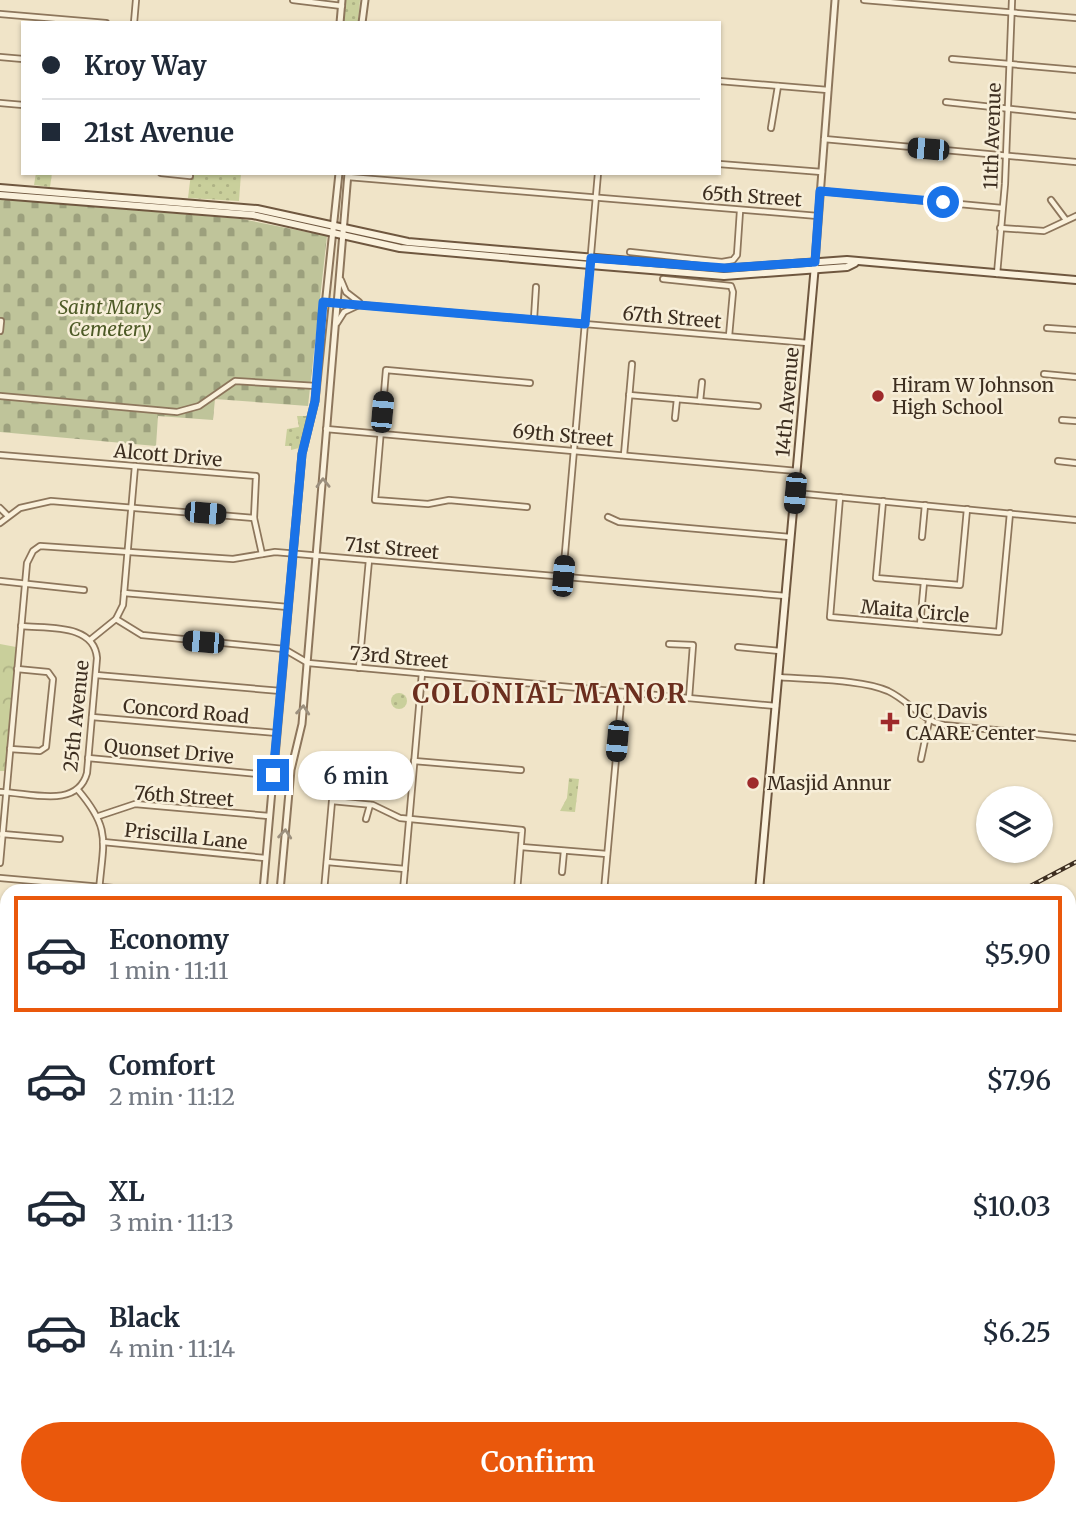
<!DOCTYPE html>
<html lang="en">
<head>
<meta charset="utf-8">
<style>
	body { margin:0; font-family:Merriweather,serif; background:#f6f6f7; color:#1f2937; height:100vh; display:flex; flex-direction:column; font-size:26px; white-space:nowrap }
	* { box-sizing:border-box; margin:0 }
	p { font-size:23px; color:#747a83 }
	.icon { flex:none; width:38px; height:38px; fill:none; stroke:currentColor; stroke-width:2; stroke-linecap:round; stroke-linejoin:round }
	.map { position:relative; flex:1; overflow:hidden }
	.sheet { position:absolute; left:0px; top:884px; width:1076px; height:632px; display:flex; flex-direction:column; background:#fff; border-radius:21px 21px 0 0; box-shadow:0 2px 5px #0004 }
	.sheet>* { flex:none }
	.banner { position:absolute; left:21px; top:21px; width:700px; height:154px; border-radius:0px; box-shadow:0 2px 5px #0004; display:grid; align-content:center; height:154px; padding:0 21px; background:#fff }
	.controls { position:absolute; left:976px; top:786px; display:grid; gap:14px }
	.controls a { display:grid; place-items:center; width:77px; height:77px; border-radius:50%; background:#fff; box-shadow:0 2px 5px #0004; font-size:35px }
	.end { position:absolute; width:32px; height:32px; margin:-16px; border:9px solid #1a73e8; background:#fff; box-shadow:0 0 0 4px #fff }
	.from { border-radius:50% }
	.bubble { position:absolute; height:49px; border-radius:24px; background:#fff; box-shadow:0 2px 5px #0004; font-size:23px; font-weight:600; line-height:49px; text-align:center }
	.car { position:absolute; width:21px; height:42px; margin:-21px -10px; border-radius:9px; box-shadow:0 0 5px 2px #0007; background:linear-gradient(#222 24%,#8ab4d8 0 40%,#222 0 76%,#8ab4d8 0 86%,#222 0) }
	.banner b { display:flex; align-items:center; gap:24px; height:66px; font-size:26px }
	.banner b+b { border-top:2px solid #e0e1e3 }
	.banner i { width:18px; height:18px; background:#1f2937 }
	ul { padding:12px 0 0; list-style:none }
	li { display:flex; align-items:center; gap:21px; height:116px; margin:0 14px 10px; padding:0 7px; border:4px solid transparent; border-radius:0px }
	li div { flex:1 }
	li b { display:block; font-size:26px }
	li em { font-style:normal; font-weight:600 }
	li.active { border-color:#ea580c }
	li>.icon { width:63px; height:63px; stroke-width:1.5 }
	.button { display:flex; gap:14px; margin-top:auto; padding:14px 21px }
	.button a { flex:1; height:80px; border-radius:42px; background:#ea580c; color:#fff; font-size:28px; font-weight:600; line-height:80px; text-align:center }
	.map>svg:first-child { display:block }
	.grass { fill:url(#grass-dots) }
	.cemetery { fill:url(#cemetery-stones) }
	.park { fill:url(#park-crowns) }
	.pitch { fill:#c9cf9b }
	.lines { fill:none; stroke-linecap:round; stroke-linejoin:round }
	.stream { stroke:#6f938a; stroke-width:2 }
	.minor-casing { stroke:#8d765c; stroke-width:8 }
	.tertiary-casing { stroke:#8d765c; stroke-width:9 }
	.secondary-casing { stroke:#6f573f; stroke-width:10 }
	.minor { stroke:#faf1dc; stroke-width:4.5 }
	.tertiary { stroke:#faf1dc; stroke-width:5 }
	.secondary { stroke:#faf1dc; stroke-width:6 }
	.rail-casing { stroke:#3d2e20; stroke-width:4.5 }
	.rail { stroke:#f7eed8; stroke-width:2; stroke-dasharray:5; stroke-linecap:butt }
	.oneway { stroke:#9c907e }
	.route { stroke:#1a73e8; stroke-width:9 }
	.poi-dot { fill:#9e2a2b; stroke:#f7eed8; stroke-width:2.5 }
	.labels { text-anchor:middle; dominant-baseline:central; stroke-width:5; stroke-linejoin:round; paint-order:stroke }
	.street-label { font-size:19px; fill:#3d2e20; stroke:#f7eed8 }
	.park-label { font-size:19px; font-style:italic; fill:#4d5a26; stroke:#f7eed8 }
	.poi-label { font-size:19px; fill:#3d2e20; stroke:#f7eed8; text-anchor:start }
	.district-label { font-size:26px; font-weight:bold; letter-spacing:2px; fill:#6b2e1e; stroke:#f7eed8 }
</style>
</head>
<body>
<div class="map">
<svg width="1076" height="1514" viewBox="0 0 1076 1514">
	<defs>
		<pattern id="grass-dots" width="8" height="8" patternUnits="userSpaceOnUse" patternTransform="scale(1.75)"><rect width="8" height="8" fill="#c9cf9b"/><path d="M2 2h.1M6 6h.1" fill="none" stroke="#aeb285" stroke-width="1.8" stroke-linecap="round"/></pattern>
		<pattern id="cemetery-stones" width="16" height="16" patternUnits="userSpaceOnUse" patternTransform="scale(1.75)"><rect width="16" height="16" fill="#bfc49a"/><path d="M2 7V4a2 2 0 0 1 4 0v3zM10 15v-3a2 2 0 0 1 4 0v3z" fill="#9ca07d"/></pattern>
		<pattern id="park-crowns" width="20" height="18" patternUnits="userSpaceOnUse" patternTransform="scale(1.75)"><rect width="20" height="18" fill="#c9cf9b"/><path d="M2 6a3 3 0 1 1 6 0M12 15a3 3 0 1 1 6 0" fill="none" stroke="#aeb285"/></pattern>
	</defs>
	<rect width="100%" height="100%" fill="#f0e4c8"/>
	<!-- grass -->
	<g class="grass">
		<polygon points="344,0 360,0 358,23 342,23"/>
		<polygon points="36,173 52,173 50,187 34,185"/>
		<polygon points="191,173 241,173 239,201 188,198"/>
		<polygon points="297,416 307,416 299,448 291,450 291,446 285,446 287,429 299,427"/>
		<circle cx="399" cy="701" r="8"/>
		<polygon points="569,778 579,779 575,812 560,811 567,798"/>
	</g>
	<!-- cemetery -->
	<polygon class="cemetery" points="0,199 242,219 327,236 308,406 215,399 213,420 158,416 156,446 0,432"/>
	<!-- park -->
	<g class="park">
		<polygon points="0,644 16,647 5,771 0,771"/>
		<polygon points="1069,1496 1076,1514 851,1514 852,1508 1069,1508"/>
	</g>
	<!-- pitch -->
	<g class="pitch">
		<polygon points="742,1509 785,1508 785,1509 780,1514 744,1514"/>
		<polygon points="855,1509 855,1508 922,1509 922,1514 854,1514"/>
		<polygon points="968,1509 1013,1509 1003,1514 970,1514"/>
	</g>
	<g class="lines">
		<!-- stream -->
		<polyline class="stream" points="0,1193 7,1191"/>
		<!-- minor casing -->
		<g class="minor-casing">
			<g id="minor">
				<polyline points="293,0 342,6"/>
				<polyline points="864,0 1076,18"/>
				<polyline points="0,14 106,23"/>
				<polyline points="134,23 136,0"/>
				<polyline points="0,57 23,59"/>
				<polyline points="952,59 1076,70"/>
				<polyline points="719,81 828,90"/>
				<polyline points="946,102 1076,116"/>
				<polyline points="0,103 23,105"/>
				<polyline points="771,128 778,86"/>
				<polyline points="824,139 1076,162"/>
				<polyline points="719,164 822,172"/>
				<polyline points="161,173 190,176"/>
				<polyline points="348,177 818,216"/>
				<polyline points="820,191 1002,208"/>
				<polyline points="1051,200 1066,220"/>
				<polyline points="1000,228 1044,231 1076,216"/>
				<polyline points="630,252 722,262 733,260 737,255 740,211"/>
				<polyline points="997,274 1005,184 1012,0"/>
				<polyline points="663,279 731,286 733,292 729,336"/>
				<polyline points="341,280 346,292 359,302"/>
				<polyline points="324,302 808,343"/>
				<polyline points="534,319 536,287"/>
				<polyline points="337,323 344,312 359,305"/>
				<polyline points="1047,328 1076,330"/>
				<polyline points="0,331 1,321"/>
				<polyline points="1044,374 1076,377"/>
				<polyline points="629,395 758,406"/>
				<polyline points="0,396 177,412 199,406 235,381 316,386"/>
				<polyline points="700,401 702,382"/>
				<polyline points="675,418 677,399"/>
				<polyline points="1062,420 1076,421"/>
				<polyline points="326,429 797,471"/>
				<polyline points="0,455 256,476 254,518 262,554"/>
				<polyline points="624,455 632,364"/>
				<polyline points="1058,461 1076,463"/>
				<polyline points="795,493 1076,520"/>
				<polyline points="840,497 830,617 999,632 1010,513"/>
				<polyline points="883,501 876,578 960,585 967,509"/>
				<polyline points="527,507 449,500 428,504 375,500 386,370 530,383"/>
				<polyline points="0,508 8,516"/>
				<polyline points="608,517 619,522 790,537"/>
				<polyline points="0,523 20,508 51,501 254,518"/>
				<polyline points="922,537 925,505"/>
				<polyline points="563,576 598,173"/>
				<polyline points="0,581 84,590"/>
				<polyline points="124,593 288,607"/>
				<polyline points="116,619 142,635 284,649 308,663 776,706"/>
				<polyline points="920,625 924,582"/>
				<polyline points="90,640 116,619 123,605 135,466"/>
				<polyline points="669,644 693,645 689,698"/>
				<polyline points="738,647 780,651"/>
				<polyline points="359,668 369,560"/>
				<polyline points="96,675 281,691"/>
				<path d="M779,677C810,680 861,679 888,691C909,701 921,720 944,725L1076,738"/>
				<polyline points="92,717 277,733"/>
				<polyline points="10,749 40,751 46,747 53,679 48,672 17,669"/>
				<polyline points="88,758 290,777"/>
				<polyline points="921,759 929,721"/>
				<polyline points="414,761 521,770"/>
				<path d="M78,790C112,830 103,841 99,891"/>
				<path d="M0,792C28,792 77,810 87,773L97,658C94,623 47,629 21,626"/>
				<polyline points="99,816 135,804 269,816"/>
				<polyline points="366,819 370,805"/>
				<polyline points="2,834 60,839"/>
				<polyline points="103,842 265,858"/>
				<polyline points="521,847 607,854"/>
				<polyline points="327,862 405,869"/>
				<polyline points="0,863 27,563 33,551 40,546 233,559 275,552 786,596"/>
				<polyline points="562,872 564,851"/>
				<polyline points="0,878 147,891"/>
				<polyline points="324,891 332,801 373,805 400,818 522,830 517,891"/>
				<polyline points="403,891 422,673"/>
				<polyline points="604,891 622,692"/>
				<polyline points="0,921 7,921"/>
				<polyline points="0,963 7,964"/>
				<polyline points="1069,997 1076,993"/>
				<polyline points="0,1007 7,1007"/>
				<polyline points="0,1049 7,1050"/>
				<polyline points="0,1098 7,1098"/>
				<polyline points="1076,1178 1070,1276 1076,1331"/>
				<polyline points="0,1201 7,1199"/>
				<polyline points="1069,1334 1069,1378"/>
				<polyline points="1069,1401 1076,1380"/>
				<polyline points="0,1405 7,1405"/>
				<polyline points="50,1514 51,1508"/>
				<polyline points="239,1514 239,1508"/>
				<polyline points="441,1514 441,1508"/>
				<polyline points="705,1514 705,1508"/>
			</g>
		</g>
		<!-- tertiary casing -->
		<g class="tertiary-casing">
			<g id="tertiary">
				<polyline points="340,23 342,0"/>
				<polyline points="362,23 365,0"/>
				<polyline points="815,262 835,0"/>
				<polyline points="263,891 302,454 315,401 339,173"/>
				<polyline points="280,891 291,770 302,724 348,173"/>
				<polyline points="598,1514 598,1508"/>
			</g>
		</g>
		<!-- secondary casing -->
		<g class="secondary-casing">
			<g id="secondary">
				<polyline points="0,188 257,209 408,242 725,269 847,260 1076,280"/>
				<polyline points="0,195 253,215 400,248 590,265 724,276 847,267 855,263"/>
				<polyline points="759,891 815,265"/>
				<polyline points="0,1141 7,1143"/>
				<polyline points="1069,1241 1076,1241"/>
				<polyline points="1069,1252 1076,1252"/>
			</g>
		</g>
		<!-- minor -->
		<use href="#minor" class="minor"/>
		<!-- tertiary -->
		<use href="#tertiary" class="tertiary"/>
		<!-- secondary -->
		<use href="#secondary" class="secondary"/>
		<!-- rail casing -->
		<g class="rail-casing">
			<g id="rail">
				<polyline points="1021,891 1076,862"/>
				<polyline points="0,1161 7,1159"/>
				<polyline points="0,1173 7,1173"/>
				<polyline points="0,1185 7,1183"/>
				<polyline points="0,1318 7,1317"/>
				<polyline points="0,1465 7,1462"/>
				<polyline points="188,1508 192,1514"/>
				<polyline points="201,1508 204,1514"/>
				<polyline points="20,1514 24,1508"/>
				<polyline points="39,1514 39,1508"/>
				<polyline points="226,1514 227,1508"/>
			</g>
		</g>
		<!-- rail -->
		<use href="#rail" class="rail"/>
	</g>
	<!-- one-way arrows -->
	<defs><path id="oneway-chevron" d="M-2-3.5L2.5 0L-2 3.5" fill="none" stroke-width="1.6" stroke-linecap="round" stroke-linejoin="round" transform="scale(1.75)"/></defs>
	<g class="oneway">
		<use href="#oneway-chevron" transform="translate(323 483) rotate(-91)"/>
		<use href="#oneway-chevron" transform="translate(303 710) rotate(-85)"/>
		<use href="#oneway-chevron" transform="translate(285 834) rotate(-85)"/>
	</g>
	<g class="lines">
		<!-- route -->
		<polyline class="route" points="273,775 302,454 315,401 323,302 585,324 591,258 725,268 815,262 820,191 943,202"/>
	</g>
	<!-- markers -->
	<g class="poi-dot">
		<circle cx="878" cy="396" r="7"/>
		<path d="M886.5 711.5h7v7h7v7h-7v7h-7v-7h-7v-7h7z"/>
		<circle cx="753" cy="783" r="7"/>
	</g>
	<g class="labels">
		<!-- street labels -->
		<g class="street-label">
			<text transform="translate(992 136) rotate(-88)">11th Avenue</text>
			<text transform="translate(752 196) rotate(4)">65th Street</text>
			<text transform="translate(672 317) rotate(5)">67th Street</text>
			<text transform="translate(787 402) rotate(-85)">14th Avenue</text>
			<text transform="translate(563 435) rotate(5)">69th Street</text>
			<text transform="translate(168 455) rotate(5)">Alcott Drive</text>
			<text transform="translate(392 548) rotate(5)">71st Street</text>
			<text transform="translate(915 611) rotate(5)">Maita Circle</text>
			<text transform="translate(399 657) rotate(5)">73rd Street</text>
			<text transform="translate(186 711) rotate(5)">Concord Road</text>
			<text transform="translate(76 716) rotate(-84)">25th Avenue</text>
			<text transform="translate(169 751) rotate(5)">Quonset Drive</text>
			<text transform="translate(184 796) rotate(4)">76th Street</text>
			<text transform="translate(186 836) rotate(6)">Priscilla Lane</text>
		</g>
		<!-- park labels -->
		<g class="park-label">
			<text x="110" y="307">Saint Marys<tspan x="110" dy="22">Cemetery</tspan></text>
		</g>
		<!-- poi labels -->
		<g class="poi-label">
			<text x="892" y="385">Hiram W Johnson<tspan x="892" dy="22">High School</tspan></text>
			<text x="906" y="711">UC Davis<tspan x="906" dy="22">CAARE Center</tspan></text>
			<text x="767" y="783">Masjid Annur</text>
		</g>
		<!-- district labels -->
		<g class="district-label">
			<text x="550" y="693">COLONIAL MANOR</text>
		</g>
	</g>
</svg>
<div class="controls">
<a><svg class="icon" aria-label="layers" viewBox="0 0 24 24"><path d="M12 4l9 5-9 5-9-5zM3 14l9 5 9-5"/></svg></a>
</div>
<i class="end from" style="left:943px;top:202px"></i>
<i class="end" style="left:273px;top:775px"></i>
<div class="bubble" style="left:298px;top:751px;width:116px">6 min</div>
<i class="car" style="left:928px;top:149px;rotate:275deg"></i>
<i class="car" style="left:382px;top:412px;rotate:5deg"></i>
<i class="car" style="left:795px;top:493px;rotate:185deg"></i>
<i class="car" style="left:205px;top:513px;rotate:95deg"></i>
<i class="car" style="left:563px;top:576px;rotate:5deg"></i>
<i class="car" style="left:203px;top:642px;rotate:275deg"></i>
<i class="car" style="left:617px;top:741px;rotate:185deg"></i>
<div class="banner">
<b><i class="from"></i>Kroy Way</b>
<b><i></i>21st Avenue</b>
</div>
<section class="sheet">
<ul>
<li class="active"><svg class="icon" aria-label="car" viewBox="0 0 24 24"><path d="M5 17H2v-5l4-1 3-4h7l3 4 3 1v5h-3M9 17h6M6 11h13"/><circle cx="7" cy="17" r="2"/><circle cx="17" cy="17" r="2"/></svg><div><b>Economy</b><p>1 min · 11:11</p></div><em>$5.90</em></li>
<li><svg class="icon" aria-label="car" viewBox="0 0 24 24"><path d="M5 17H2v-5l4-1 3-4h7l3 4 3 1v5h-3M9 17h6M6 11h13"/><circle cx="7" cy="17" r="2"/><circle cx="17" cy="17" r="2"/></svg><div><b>Comfort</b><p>2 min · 11:12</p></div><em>$7.96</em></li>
<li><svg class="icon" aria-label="car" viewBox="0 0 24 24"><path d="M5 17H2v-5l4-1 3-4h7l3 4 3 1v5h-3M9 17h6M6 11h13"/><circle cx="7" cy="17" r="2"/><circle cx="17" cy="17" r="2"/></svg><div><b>XL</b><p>3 min · 11:13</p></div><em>$10.03</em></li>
<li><svg class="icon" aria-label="car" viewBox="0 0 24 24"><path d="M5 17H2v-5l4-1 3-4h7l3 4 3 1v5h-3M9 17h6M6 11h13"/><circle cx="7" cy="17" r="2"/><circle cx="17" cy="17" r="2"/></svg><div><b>Black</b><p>4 min · 11:14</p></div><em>$6.25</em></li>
</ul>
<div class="button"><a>Confirm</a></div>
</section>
</div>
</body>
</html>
